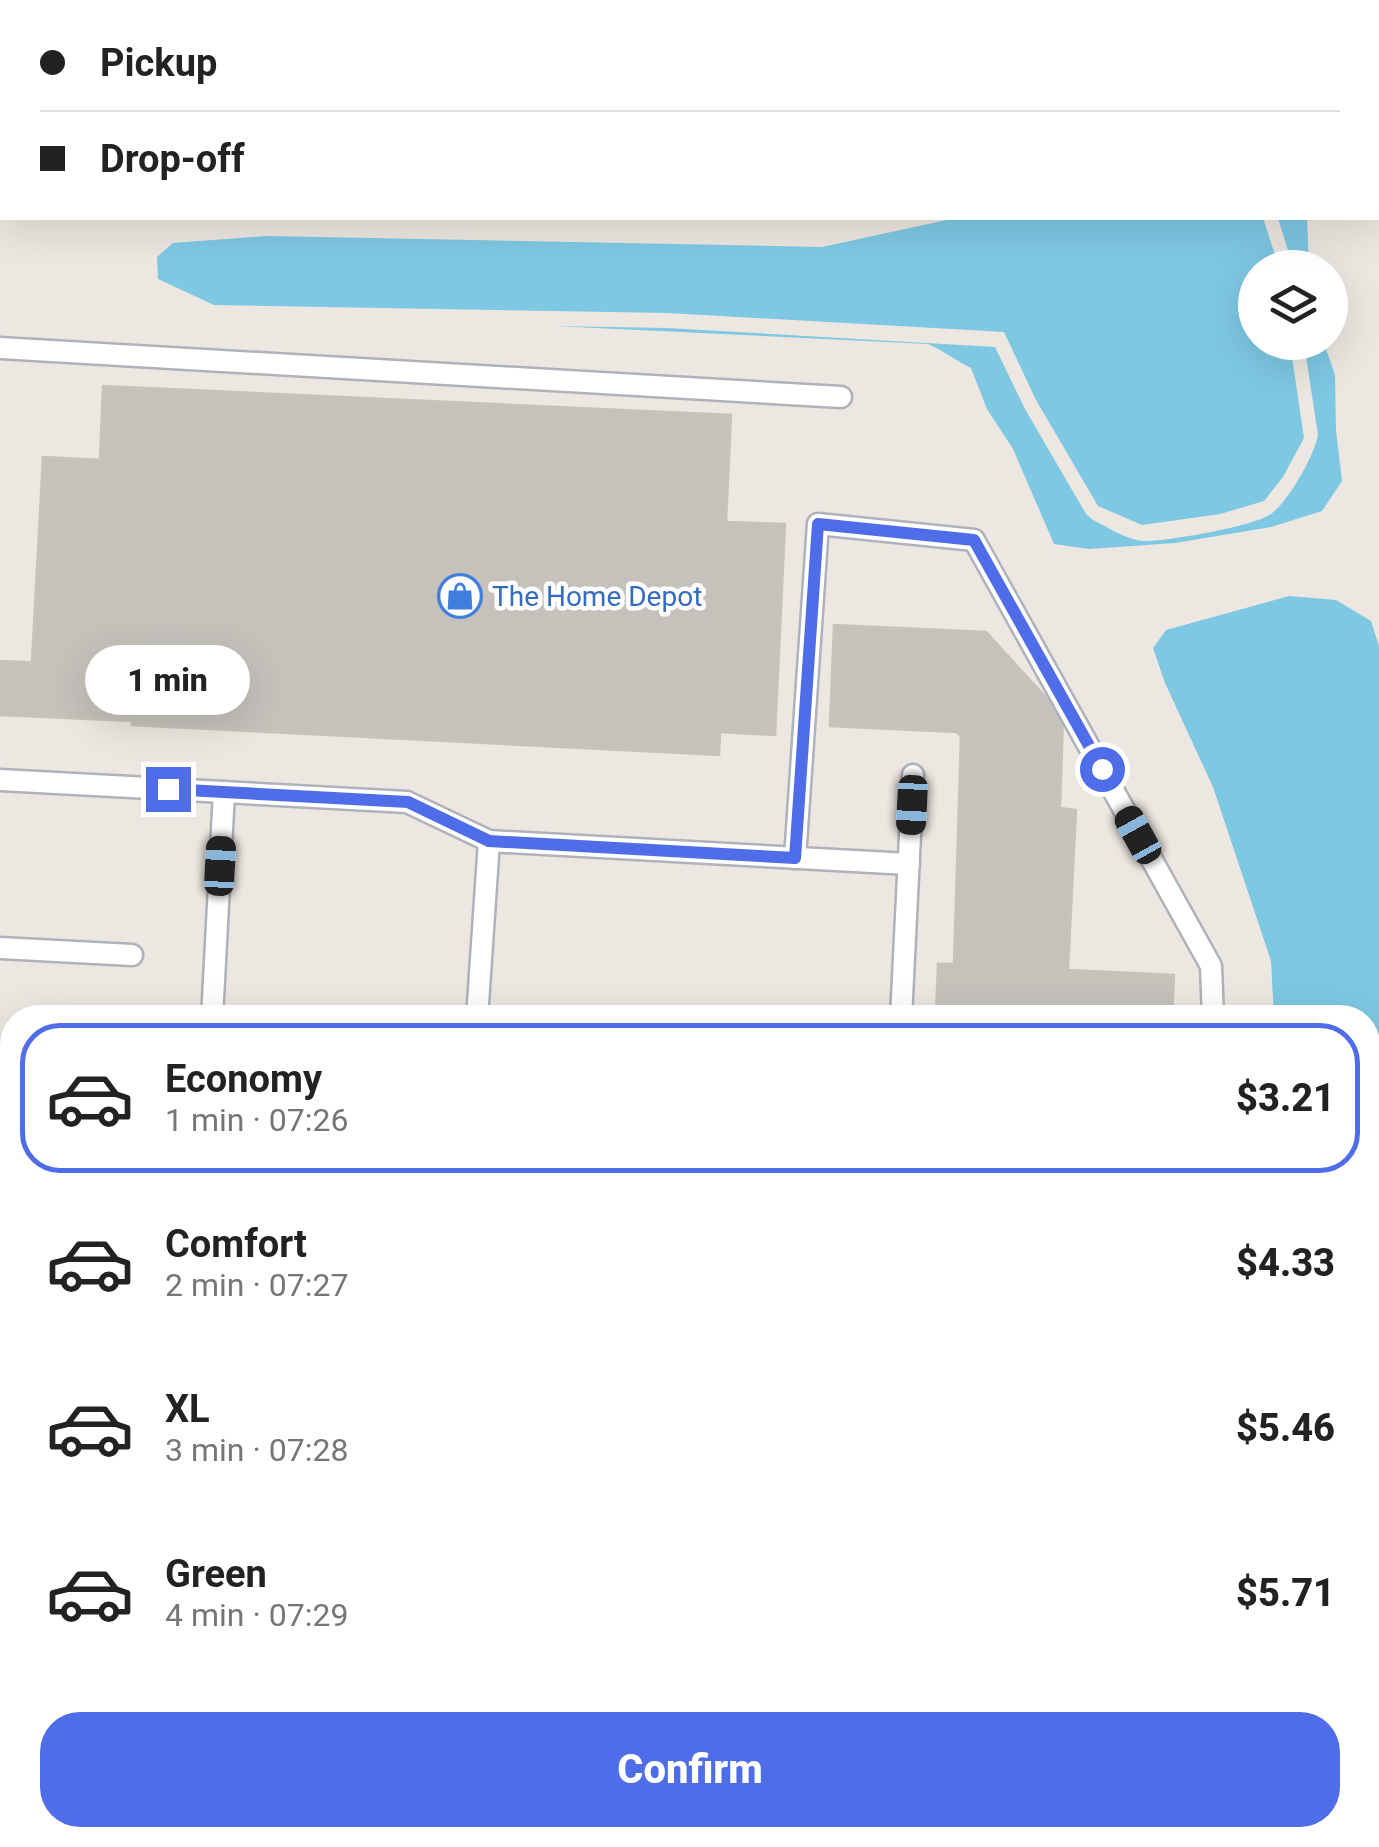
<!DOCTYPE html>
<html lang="en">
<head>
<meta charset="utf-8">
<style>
	body { margin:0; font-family:Roboto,sans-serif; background:#f6f6f6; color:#222; height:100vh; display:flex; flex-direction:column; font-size:38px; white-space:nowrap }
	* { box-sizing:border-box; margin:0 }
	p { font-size:32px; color:#767676 }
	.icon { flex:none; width:55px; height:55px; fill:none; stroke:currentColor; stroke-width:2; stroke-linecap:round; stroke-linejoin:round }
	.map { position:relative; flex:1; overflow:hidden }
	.side { position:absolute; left:0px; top:1005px; width:1380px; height:842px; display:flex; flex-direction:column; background:#fff; border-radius:40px 40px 0 0; box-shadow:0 10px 40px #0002 }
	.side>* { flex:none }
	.hud { position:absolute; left:0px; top:0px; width:1380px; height:220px; box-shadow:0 10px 40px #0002; display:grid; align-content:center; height:220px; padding:0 40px; background:#fff }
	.tools { position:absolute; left:1238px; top:250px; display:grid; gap:20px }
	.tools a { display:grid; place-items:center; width:110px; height:110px; border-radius:50%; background:#fff; box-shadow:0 10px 40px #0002; font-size:50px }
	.end { position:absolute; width:45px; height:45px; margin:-22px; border:12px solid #506de9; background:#fff; box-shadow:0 0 0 5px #fff }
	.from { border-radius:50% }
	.bubble { position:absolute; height:70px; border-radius:35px; background:#fff; box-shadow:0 10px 40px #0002; font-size:32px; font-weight:800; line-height:70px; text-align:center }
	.car { position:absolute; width:30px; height:60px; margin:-30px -15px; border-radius:12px; box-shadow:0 0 8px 2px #0007; background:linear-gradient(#222 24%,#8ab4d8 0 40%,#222 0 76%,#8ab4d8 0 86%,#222 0) }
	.hud b { display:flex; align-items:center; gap:35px; height:95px; font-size:38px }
	.hud b+b { border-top:2px solid #e0e0e0 }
	.hud i { width:25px; height:25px; background:#222 }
	ul { padding:18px 0 0; list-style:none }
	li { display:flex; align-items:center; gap:30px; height:150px; margin:0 20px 15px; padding:0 20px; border:5px solid transparent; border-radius:40px }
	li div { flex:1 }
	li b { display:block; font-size:38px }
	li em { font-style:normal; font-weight:800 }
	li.on { border-color:#506de9 }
	li>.icon { width:90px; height:90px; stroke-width:1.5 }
	.button { display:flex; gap:20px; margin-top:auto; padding:20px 40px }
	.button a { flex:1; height:115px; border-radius:40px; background:#506de9; color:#fff; font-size:40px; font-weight:800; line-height:115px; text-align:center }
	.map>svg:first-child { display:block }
	.water { fill:#7ec8e4 }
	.building { fill:#c5c1bb; stroke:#c8c3ba; stroke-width:2.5 }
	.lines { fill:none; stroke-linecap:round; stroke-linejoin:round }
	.service-casing { stroke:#b0b2bb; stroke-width:25 }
	.service { stroke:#fff; stroke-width:20 }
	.route { stroke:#506de9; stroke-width:12 }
	.labels { text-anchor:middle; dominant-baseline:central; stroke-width:9; stroke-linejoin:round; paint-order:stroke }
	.shop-label { font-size:28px; fill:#366cbe; stroke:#fff; text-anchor:start }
</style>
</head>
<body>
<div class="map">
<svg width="1379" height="1847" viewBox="0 0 1379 1847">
	<rect width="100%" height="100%" fill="#ece7e0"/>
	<!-- water -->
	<g class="water">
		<polygon points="956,218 1263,218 1279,267 1255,268 1255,342 1290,343 1304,438 1283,477 1264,501 1220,514 1142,525 1098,506 1036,400 1004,332 668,313 214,305 158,279 157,257 173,243 267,236 822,247"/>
		<polygon points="1278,218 1307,218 1309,267 1293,267"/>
		<path d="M554,326L667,328L995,347L1025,409L1086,514L1093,520C1107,527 1127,540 1143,541C1165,542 1255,526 1271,514C1289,501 1314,456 1318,435L1304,343H1324L1335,375L1336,430L1342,481L1322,511L1271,527L1175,543L1089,549L1054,544L1013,449L987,409L971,368C957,361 942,350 928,344Z"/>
		<polygon points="1289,596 1336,600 1371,621 1379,646 1379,1371 1368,1355 1368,1018 1274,1017 1271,961 1213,787 1165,683 1153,648 1166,630"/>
	</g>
	<!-- building -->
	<g class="building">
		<rect x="99" y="0" width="158" height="2"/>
		<polygon points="103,386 731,415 726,522 785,524 775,735 720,732 719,755 132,725 143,462 100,460"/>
		<polygon points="43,457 143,462 134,667 32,662"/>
		<polygon points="834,625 986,632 1063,716 1060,808 1076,810 1068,970 1174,975 1172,1018 936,1018 938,964 954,964 961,736 957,732 830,726"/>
		<polygon points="0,661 134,667 132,721 0,715"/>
		<rect x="0" y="1457" width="12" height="54"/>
		<polygon points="0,1564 12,1565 12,1611 0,1611"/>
		<polygon points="0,1821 12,1822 12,1835 50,1835 49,1847 0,1847"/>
		<rect x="897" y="1835" width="335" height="12"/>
	</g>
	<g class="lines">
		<!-- service casing -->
		<g class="service-casing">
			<g id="service">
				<polyline points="818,0 819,2"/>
				<polyline points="1090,2 1091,0"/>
				<polyline points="0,348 841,397"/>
				<polyline points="0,780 407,802 489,841 909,864"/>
				<polyline points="795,858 818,524 974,540 1211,966 1213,1018"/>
				<polyline points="0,948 132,955"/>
				<polyline points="212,1018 224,792"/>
				<polyline points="477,1018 489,841"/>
				<polyline points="901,1018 913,775"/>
				<polyline points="0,1058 12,1059"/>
				<polyline points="0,1211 12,1188"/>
				<polyline points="0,1301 12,1301"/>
				<polyline points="0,1349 12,1350"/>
				<polyline points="0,1430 12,1430"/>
				<polyline points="0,1554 12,1554"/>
				<polyline points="0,1662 12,1662"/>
				<polyline points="0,1737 12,1737"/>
				<polyline points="0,1798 12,1798"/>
				<polyline points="82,1835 90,1846 133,1847"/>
				<polyline points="159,1847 160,1835"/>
				<polyline points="492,1847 492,1835"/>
				<polyline points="862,1847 862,1835"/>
				<polyline points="1268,1847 1268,1835"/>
			</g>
		</g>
		<!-- service -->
		<use href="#service" class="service"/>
	</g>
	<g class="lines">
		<!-- route -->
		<polyline class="route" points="168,789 408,802 489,841 795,858 818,524 974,540 1102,769"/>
	</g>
	<!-- icons -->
	<defs>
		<g id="shop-ring" transform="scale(2.25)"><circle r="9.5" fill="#fff" stroke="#3f7fe0" stroke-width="1.5"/><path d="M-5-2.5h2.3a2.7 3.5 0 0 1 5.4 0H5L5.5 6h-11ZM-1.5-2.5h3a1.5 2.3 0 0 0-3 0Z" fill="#3f7fe0"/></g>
	</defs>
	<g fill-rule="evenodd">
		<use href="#shop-ring" x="460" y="596"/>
	</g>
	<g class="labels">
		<!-- shop labels -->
		<g class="shop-label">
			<text x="492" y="596">The Home Depot</text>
		</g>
	</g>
</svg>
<div class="tools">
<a><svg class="icon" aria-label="layers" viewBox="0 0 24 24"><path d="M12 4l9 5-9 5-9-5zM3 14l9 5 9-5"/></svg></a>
</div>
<i class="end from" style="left:1102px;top:769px"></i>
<i class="end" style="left:168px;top:789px"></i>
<div class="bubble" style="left:85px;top:645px;width:165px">1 min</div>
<i class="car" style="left:912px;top:805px;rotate:183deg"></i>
<i class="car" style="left:1138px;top:835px;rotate:331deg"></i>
<i class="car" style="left:220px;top:866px;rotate:3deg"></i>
<div class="hud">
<b><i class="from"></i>Pickup</b>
<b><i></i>Drop-off</b>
</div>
<section class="side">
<ul>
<li class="on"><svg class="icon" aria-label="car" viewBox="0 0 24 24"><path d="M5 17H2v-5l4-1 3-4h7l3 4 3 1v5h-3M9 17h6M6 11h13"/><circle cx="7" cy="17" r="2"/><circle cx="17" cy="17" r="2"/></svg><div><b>Economy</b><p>1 min · 07:26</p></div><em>$3.21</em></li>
<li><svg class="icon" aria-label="car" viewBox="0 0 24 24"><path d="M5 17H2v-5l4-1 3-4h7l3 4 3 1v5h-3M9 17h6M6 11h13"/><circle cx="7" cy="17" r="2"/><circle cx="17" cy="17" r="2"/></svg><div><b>Comfort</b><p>2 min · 07:27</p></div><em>$4.33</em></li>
<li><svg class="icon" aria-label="car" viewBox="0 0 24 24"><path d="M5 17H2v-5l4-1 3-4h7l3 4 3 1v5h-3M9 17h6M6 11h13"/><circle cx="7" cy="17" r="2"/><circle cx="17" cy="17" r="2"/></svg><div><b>XL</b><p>3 min · 07:28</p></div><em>$5.46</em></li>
<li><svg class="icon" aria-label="car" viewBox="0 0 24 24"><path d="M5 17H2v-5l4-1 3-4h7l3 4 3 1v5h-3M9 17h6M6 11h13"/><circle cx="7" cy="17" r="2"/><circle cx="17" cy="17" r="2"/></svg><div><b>Green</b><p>4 min · 07:29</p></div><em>$5.71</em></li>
</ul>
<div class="button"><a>Confirm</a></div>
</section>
</div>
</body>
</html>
